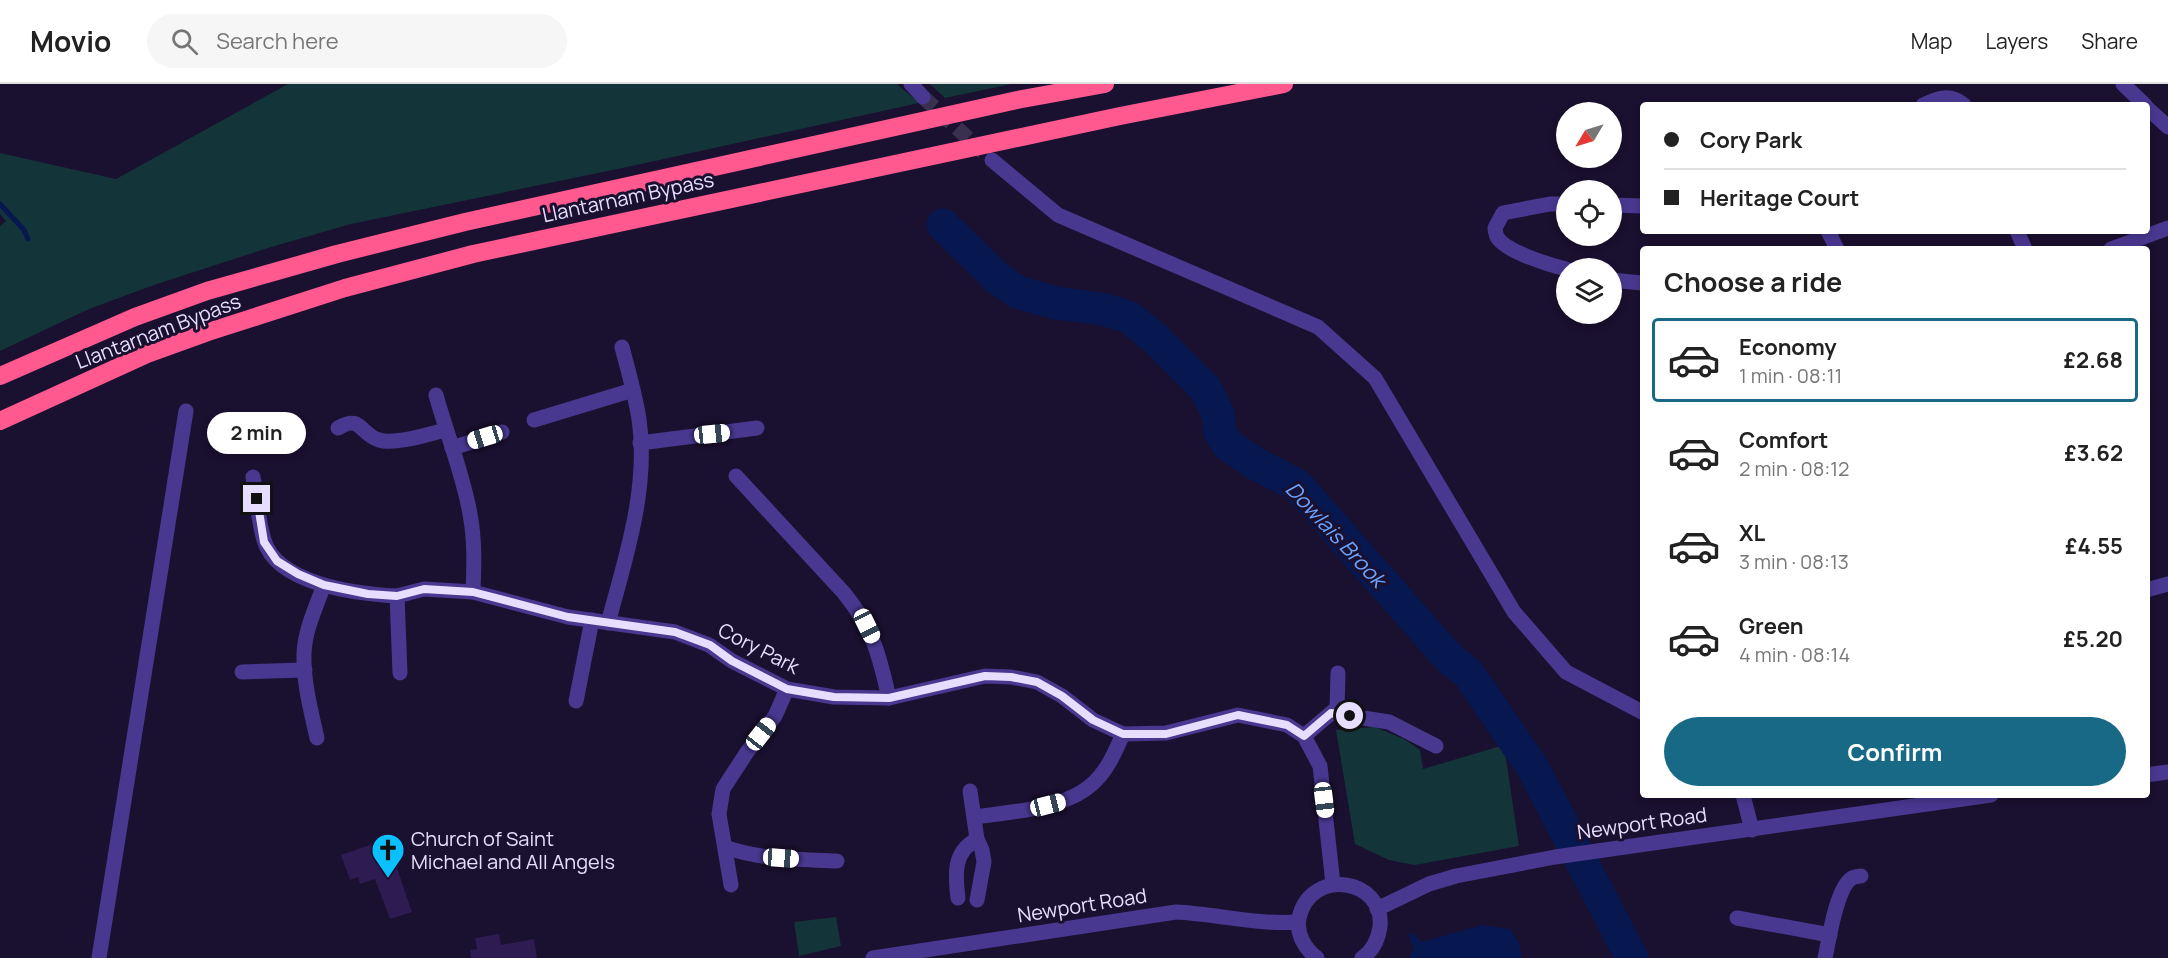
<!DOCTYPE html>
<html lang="en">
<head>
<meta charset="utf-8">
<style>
	body { margin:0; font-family:Manrope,sans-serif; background:#f6f6f6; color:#222; height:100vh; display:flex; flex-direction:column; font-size:22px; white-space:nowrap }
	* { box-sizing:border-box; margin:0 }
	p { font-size:20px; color:#767676 }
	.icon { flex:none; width:33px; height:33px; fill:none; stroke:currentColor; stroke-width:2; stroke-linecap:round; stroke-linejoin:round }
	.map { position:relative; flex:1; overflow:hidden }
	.details { position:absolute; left:1640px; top:162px; width:510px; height:552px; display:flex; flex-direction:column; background:#fff; border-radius:6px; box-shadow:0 3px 9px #0003 }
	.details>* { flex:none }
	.banner { position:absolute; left:1640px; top:18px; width:510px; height:132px; border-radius:6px; box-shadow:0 3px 9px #0003; display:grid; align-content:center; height:132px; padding:0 24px; background:#fff }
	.needle { width:39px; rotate:232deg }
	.buttons { position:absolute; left:1556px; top:18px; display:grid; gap:12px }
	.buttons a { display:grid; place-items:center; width:66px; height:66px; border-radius:50%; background:#fff; box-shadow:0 3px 9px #0003; font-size:30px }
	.end { position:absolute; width:27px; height:27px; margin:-14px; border:8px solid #e7deff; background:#111; box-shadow:0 0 0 3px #111 }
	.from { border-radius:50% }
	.bubble { position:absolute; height:42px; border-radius:21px; background:#fff; box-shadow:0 3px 9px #0003; font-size:20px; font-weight:700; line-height:42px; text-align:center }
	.car { position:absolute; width:18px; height:36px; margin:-18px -9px; border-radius:8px; box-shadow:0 0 4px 2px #0007; background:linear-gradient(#fff 24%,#345 0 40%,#fff 0 76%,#345 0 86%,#fff 0) }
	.banner b { display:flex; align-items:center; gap:21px; height:57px; font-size:22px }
	.banner b+b { border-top:2px solid #e0e0e0 }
	.banner i { width:15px; height:15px; background:#222 }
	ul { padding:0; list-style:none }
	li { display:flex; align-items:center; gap:18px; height:84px; margin:0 12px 9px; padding:0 12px; border:3px solid transparent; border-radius:6px }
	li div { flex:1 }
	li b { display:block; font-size:22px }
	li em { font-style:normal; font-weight:700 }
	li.selected { border-color:#176985 }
	li>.icon { width:54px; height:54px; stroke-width:1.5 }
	h2 { padding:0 24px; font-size:27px; line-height:72px }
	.cta { display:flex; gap:12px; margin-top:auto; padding:12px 24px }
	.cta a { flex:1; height:69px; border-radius:36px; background:#176985; color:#fff; font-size:24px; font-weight:700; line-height:69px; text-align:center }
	header { display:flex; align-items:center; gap:36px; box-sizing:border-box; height:84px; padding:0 30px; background:#fff; border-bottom:2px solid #e0e0e0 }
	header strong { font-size:28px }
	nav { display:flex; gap:33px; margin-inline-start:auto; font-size:21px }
	.search { width:420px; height:54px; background:#f6f6f6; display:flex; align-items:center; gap:15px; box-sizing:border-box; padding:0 21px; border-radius:33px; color:#767676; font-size:22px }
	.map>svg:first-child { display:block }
	.green { fill:#133439 }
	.water { fill:#071750 }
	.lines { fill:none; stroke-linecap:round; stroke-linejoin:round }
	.stream { stroke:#071750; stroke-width:5 }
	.river { stroke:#071750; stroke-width:33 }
	.building { fill:#2e1b51 }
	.minor-tunnel { stroke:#392f4e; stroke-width:15; stroke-dasharray:15 8; stroke-linecap:butt }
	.minor { stroke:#493890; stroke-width:15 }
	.highway { stroke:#ff598f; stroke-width:18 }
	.route { stroke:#e7deff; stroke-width:8 }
	.labels { text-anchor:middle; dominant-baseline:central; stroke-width:6; stroke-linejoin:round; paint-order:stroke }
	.street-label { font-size:20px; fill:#e7deff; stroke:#1a102f }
	.poi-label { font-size:20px; fill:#e7deff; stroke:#1a102f; text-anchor:start }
	.water-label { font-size:21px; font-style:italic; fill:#6ca4ff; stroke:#1a102f }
</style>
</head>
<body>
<header>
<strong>Movio</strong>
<div class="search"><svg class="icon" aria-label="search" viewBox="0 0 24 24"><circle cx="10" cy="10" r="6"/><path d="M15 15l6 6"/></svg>Search here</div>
<nav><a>Map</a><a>Layers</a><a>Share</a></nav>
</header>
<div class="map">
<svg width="2168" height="874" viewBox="0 0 2168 874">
	<rect width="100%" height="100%" fill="#1a102f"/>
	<!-- green -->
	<g class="green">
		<polygon points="288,0 897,0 919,19 632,82 351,140 268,164 154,201 89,225 0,267 0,142 6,137 0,130 0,69 116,95"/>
		<polygon points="930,0 1012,0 945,14"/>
		<polygon points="1375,643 1404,655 1420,666 1423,685 1504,661 1519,762 1415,781 1389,776 1355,760 1336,646"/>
		<polygon points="836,833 841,862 799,872 794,838"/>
	</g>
	<!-- water -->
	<polygon class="water" points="1482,841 1510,845 1519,859 1522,874 1409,874 1414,863 1408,851 1411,848 1422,858"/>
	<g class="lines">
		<!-- stream -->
		<polyline class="stream" points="0,120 24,146 28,155"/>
		<!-- river -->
		<polyline class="river" points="943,141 996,193 1017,208 1056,219 1102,225 1129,233 1157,256 1205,304 1218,330 1220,348 1228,361 1258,381 1297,401 1448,573 1468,589 1533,684 1632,874"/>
	</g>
	<!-- building -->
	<g class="building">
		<polygon points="387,755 412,828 390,835 375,795 360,800 358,793 350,796 341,771"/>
		<polygon points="499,850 501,861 534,855 537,874 471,874 470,866 477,865 475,854"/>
	</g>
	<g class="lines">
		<!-- minor-tunnel -->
		<polyline class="minor-tunnel" points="923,13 983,68"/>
		<!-- minor -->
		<g class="minor">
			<polyline points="911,0 923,13"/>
			<polyline points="2123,0 2145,21"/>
			<path d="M1923,21C1938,14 1950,9 1964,21"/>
			<polyline points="2146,23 2168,43"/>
			<polyline points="992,76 1058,131 1318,243 1375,294 1514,528 1566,588 1642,628"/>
			<path d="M1566,120H1550L1503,129L1495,144C1495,147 1496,150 1497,153C1506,168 1550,181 1566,185"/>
			<polyline points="1611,121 1642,122"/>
			<polyline points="1828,147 1837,165"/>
			<polyline points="2017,147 2025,165"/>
			<polyline points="2111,165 2168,144"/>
			<polyline points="1611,196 1642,199"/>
			<path d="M436,311C447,351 463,390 470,430C475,456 474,482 473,508"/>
			<polyline points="534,336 633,306"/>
			<path d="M338,344C362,330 359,350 379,356C395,361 429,350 446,346"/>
			<polyline points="640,359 757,344"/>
			<polyline points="452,364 502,348"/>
			<path d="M736,392L844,509C873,545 879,570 889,614"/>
			<path d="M253,393C257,414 258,436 264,456C277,501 359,510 397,512"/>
			<polyline points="2146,506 2168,500"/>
			<path d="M608,539C626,473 649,403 639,335C635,310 628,286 622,263"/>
			<polyline points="242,588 305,586"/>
			<polyline points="400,589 397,512 424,505 473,508 568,533 675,548 709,561 732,577 787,605 834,613 889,614 985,592 1011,593 1037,598 1062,612 1093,636 1123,650 1166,649 1238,631 1287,641 1304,652 1320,682 1333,800"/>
			<polyline points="576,617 592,536"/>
			<polyline points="1331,629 1389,638 1436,662"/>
			<polyline points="1304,652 1337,624 1338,589"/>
			<path d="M317,654C311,627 303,597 304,569C305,546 316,523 324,501"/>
			<polyline points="2146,691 2168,688"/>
			<polyline points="970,707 977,755 982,766 984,778 977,816"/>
			<polyline points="1743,711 1752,746"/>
			<path d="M975,733C1010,728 1064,725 1091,701C1107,688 1115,668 1123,650"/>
			<path d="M725,763C761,776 799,775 837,777"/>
			<polyline points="731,801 719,730 723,705 747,668 775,632 787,605"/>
			<path d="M958,814C955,790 953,768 977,755"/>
			<polyline points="1377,825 1429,800 1456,792 1555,773 1991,711"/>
			<polyline points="1737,834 1830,851"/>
			<polyline points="99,874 186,327"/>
			<path d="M873,874L1176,828C1216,830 1258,841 1298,838"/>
			<path d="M1317,874C1305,865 1296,850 1299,834C1310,783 1385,794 1380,843C1378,856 1373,867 1362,874"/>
			<path d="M1825,874C1829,856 1836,804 1852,794C1853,793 1860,792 1861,792"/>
		</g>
		<!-- highway -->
		<g class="highway">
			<polyline points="0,292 135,233 207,207 337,170 465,138 1017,16 1105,0"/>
			<polyline points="0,337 147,270 208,248 345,204 473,170 1120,32 1284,0"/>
		</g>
	</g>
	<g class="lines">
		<!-- route -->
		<polyline class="route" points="257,415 264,458 277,477 298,490 324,501 368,510 397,512 424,505 473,508 568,533 675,548 710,561 732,577 787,605 834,613 889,614 985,592 1011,593 1037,598 1062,612 1093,636 1123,650 1166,650 1238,631 1287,641 1304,652 1331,629 1350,632"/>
	</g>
	<!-- icons -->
	<defs>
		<g id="church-pin" transform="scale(1.725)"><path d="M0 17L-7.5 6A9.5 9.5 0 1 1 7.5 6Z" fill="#0ac0ff" stroke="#1a102f"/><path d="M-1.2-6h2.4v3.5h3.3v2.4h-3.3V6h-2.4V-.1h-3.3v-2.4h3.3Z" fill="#111"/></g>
	</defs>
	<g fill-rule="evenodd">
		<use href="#church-pin" x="388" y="766"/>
	</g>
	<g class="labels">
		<!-- street labels -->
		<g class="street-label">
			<text transform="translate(628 113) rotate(-12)">Llantarnam Bypass</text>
			<text transform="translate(158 247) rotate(-21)">Llantarnam Bypass</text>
			<text transform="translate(759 564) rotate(27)">Cory Park</text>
			<text transform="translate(1642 739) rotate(-8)">Newport Road</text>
			<text transform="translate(1082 821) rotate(-9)">Newport Road</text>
		</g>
		<!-- poi labels -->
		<g class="poi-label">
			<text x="411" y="754">Church of Saint<tspan x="411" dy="23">Michael and All Angels</tspan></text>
		</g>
		<!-- water labels -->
		<g class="water-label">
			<text transform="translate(1336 450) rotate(47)">Dowlais Brook</text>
		</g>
	</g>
</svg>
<div class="buttons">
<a><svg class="needle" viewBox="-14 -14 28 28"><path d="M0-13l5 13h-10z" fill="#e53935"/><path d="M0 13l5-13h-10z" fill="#767676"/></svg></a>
<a><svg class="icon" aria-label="locate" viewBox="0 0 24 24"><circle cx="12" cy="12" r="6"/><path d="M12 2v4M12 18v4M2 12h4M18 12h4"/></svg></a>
<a><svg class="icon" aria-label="layers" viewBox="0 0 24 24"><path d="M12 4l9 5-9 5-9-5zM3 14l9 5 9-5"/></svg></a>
</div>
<i class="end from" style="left:1350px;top:632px"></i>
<i class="end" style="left:257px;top:415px"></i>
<div class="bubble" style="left:207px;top:328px;width:99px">2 min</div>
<i class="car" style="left:712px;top:350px;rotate:84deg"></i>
<i class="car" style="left:485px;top:353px;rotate:253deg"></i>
<i class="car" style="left:867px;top:542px;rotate:154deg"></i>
<i class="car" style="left:761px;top:650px;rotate:38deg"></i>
<i class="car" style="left:1324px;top:716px;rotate:173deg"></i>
<i class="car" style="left:1048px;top:721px;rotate:76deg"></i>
<i class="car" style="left:781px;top:774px;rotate:94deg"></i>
<div class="banner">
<b><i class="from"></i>Cory Park</b>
<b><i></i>Heritage Court</b>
</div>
<section class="details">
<h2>Choose a ride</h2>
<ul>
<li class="selected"><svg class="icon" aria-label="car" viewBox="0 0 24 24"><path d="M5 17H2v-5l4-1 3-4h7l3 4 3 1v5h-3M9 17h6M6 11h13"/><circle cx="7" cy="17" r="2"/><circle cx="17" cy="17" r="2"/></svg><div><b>Economy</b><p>1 min · 08:11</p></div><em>£2.68</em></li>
<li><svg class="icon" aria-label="car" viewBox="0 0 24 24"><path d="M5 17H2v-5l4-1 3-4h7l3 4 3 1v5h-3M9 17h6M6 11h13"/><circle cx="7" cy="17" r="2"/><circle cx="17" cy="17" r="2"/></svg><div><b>Comfort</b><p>2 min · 08:12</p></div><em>£3.62</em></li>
<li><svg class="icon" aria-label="car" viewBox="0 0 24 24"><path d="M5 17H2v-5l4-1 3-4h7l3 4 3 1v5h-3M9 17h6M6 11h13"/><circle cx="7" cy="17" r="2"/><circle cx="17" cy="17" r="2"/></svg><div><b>XL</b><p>3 min · 08:13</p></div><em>£4.55</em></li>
<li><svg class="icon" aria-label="car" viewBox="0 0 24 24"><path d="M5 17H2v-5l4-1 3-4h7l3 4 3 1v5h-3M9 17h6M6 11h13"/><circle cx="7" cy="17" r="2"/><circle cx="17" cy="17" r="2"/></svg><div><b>Green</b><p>4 min · 08:14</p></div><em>£5.20</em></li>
</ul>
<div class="cta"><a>Confirm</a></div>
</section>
</div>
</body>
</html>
